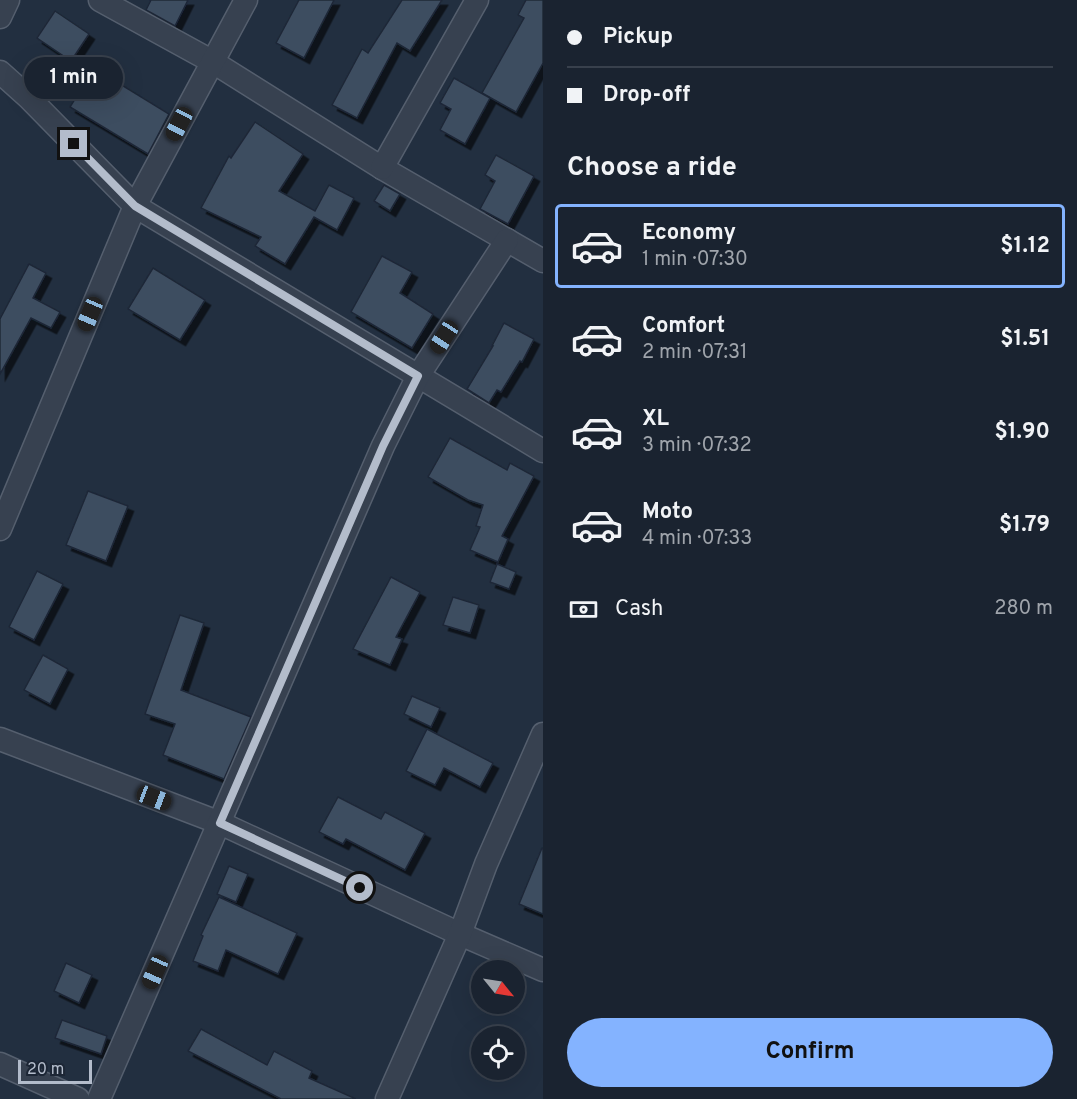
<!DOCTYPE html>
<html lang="en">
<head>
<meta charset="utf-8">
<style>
	body { margin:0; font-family:Overpass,sans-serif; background:#232b38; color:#f1f3f6; height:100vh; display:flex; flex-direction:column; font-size:22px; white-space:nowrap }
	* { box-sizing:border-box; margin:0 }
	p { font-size:20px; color:#9fa4ab }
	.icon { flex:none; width:33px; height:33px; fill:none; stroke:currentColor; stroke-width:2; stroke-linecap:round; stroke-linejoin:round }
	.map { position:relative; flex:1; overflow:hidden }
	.details { display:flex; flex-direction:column; background:#1a2330; width:534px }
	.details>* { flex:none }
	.guide { display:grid; align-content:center; height:132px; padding:0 24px; background:#1a2330 }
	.needle { width:39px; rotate:120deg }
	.controls { position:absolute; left:471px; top:960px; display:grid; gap:12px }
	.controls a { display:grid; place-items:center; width:54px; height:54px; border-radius:50%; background:#1a2330; box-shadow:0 6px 24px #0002,0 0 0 2px #38404c; font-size:30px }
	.scale { position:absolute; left:18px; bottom:15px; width:74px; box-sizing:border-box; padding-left:6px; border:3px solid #b3bccb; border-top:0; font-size:16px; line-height:21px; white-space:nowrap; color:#b3bccb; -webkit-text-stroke:4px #1c2635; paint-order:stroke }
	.end { position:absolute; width:27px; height:27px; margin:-14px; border:8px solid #b3bccb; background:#111; box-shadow:0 0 0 3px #111 }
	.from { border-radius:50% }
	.bubble { position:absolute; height:42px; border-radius:21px; background:#1a2330; box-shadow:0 6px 24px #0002,0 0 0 2px #38404c; font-size:20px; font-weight:700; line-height:42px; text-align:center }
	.car { position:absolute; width:18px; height:36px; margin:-18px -9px; border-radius:8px; box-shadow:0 0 4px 2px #0007; background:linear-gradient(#222 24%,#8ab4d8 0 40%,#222 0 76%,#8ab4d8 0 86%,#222 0) }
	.guide b { display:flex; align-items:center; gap:21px; height:57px; font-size:22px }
	.guide b+b { border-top:2px solid #38404c }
	.guide i { width:15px; height:15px; background:#f1f3f6 }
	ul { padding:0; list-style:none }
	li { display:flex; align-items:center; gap:18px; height:84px; margin:0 12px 9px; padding:0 12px; border:3px solid transparent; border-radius:6px }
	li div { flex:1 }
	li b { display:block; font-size:22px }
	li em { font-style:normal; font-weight:700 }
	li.on { border-color:#84b3ff }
	li>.icon { width:54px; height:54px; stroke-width:1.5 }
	h2 { padding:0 24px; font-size:27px; line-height:72px }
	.pay { display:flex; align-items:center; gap:15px; height:66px; padding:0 24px; font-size:22px }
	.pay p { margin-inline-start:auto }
	.primary-button { display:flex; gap:12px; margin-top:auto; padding:12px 24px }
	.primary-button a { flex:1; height:69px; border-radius:36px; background:#84b3ff; color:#111; font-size:24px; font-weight:700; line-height:69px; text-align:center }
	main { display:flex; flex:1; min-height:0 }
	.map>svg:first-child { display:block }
	.building { fill:#3e4d60; stroke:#1e2837; stroke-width:1.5; filter:url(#shadow) }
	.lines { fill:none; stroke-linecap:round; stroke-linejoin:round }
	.minor-casing { stroke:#555f6e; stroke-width:25 }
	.minor { stroke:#374150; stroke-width:22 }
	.route { stroke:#b3bccb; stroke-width:8 }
</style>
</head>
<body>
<main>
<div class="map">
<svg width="543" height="1099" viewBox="0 0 543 1099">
	<defs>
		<filter id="shadow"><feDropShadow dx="5.5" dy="5.5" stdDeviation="0" flood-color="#0009"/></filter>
	</defs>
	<rect width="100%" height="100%" fill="#222f40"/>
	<!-- building -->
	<g class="building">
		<polygon points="151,0 188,0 175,26 146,10"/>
		<polygon points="299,0 334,0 304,58 276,43"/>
		<polygon points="402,0 442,0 410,51 397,43 357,118 332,105 362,49 368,53"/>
		<polygon points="526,0 543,0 543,63 516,112 482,93 524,18 518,15"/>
		<polygon points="55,11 89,34 71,61 37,38"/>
		<polygon points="94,68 169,114 148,154 70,107"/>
		<polygon points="454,78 490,98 465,144 440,130 451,109 440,103"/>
		<polygon points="255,122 303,154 279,191 315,211 329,185 354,198 337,230 314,217 285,264 255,246 261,237 201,208 229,156 231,158"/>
		<polygon points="496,155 534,176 508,224 480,209 495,181 485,175"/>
		<polygon points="384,185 400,194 390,211 374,201"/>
		<polygon points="382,256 412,272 400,293 433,314 412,348 351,312"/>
		<polygon points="29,264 46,273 33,298 60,312 51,328 31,318 0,374 0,319"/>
		<polygon points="153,268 205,300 180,340 128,309"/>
		<polygon points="504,323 534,339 522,362 520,361 501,392 497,390 489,403 467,389 493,346 492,346"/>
		<polygon points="450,438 507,470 510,463 534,476 502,536 508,539 498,562 470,550 480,527 476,526 483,505 468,500 428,477"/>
		<polygon points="88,491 128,506 106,561 66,545"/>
		<polygon points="497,564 516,572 509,589 490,582"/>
		<polygon points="37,571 63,584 34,640 9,627"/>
		<polygon points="391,577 420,592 396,637 402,639 390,665 353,649"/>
		<polygon points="453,597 479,605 470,633 443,625"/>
		<polygon points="180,615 204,623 181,690 251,717 224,779 163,755 175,724 145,714"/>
		<polygon points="43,655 68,669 50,704 24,690"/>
		<polygon points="412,696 440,708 431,727 404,714"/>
		<polygon points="427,729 493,763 480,787 444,768 435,785 406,771"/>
		<polygon points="338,797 381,819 385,812 425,833 405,870 346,839 343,844 319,832"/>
		<polygon points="542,848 543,848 543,914 519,904"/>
		<polygon points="229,866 248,874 236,902 217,894"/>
		<polygon points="219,897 297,933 278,974 226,950 218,971 193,961 203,936 201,935"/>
		<polygon points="66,963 92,975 79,1003 54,991"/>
		<polygon points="62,1020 107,1036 101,1054 55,1038"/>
		<polygon points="201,1029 267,1065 274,1051 312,1071 309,1078 356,1099 281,1099 188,1051"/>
	</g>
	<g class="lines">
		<!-- minor casing -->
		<g class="minor-casing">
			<g id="minor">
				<polyline points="100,0 213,62 382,168 543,261"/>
				<polyline points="0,17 8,0"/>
				<polyline points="0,72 29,98 135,206 543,451"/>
				<polyline points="382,168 477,0"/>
				<polyline points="0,529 135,206 246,0"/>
				<polyline points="0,739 220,823 460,934 543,970"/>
				<polyline points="0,1064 78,1099"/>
				<polyline points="99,1099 383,446 418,376 507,240"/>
				<polyline points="387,1099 460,934 486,864 543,734"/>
			</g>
		</g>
		<!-- minor -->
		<use href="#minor" class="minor"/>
	</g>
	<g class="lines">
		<!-- route -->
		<polyline class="route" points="74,144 135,206 418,376 383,446 220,823 360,888"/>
	</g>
</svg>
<div class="controls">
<a><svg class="needle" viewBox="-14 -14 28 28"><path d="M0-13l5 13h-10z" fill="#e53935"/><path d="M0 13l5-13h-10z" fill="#9fa4ab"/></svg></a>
<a><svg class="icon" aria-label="locate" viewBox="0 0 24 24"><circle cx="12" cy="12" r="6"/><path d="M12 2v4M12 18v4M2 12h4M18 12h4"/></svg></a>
</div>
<div class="scale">20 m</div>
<i class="end from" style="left:360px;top:888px"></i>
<i class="end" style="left:74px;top:144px"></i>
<div class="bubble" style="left:24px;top:57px;width:99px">1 min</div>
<i class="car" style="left:179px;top:124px;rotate:208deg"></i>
<i class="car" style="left:90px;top:314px;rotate:203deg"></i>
<i class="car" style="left:444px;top:337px;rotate:213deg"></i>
<i class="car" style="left:154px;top:798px;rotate:111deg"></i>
<i class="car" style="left:155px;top:972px;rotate:204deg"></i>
</div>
<section class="details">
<div class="guide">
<b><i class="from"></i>Pickup</b>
<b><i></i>Drop-off</b>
</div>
<h2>Choose a ride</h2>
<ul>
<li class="on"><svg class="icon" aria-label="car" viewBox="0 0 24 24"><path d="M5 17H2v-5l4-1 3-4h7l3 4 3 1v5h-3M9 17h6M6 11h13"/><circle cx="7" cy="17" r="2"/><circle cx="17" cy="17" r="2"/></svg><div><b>Economy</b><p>1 min · 07:30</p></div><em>$1.12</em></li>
<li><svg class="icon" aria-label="car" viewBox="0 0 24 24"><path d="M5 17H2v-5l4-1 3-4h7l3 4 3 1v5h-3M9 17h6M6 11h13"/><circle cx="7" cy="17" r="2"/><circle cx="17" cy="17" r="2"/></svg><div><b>Comfort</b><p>2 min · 07:31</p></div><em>$1.51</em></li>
<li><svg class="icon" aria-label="car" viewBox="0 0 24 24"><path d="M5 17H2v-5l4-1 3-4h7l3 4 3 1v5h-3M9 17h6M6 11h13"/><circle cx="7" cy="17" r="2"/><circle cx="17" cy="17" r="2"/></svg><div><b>XL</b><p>3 min · 07:32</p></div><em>$1.90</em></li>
<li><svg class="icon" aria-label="car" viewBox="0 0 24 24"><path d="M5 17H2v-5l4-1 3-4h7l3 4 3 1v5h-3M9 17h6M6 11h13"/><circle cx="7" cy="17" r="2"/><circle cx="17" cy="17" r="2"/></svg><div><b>Moto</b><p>4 min · 07:33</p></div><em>$1.79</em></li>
</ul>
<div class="pay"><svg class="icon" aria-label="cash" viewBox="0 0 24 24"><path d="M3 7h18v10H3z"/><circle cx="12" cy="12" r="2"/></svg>Cash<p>280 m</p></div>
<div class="primary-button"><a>Confirm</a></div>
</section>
</main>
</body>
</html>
